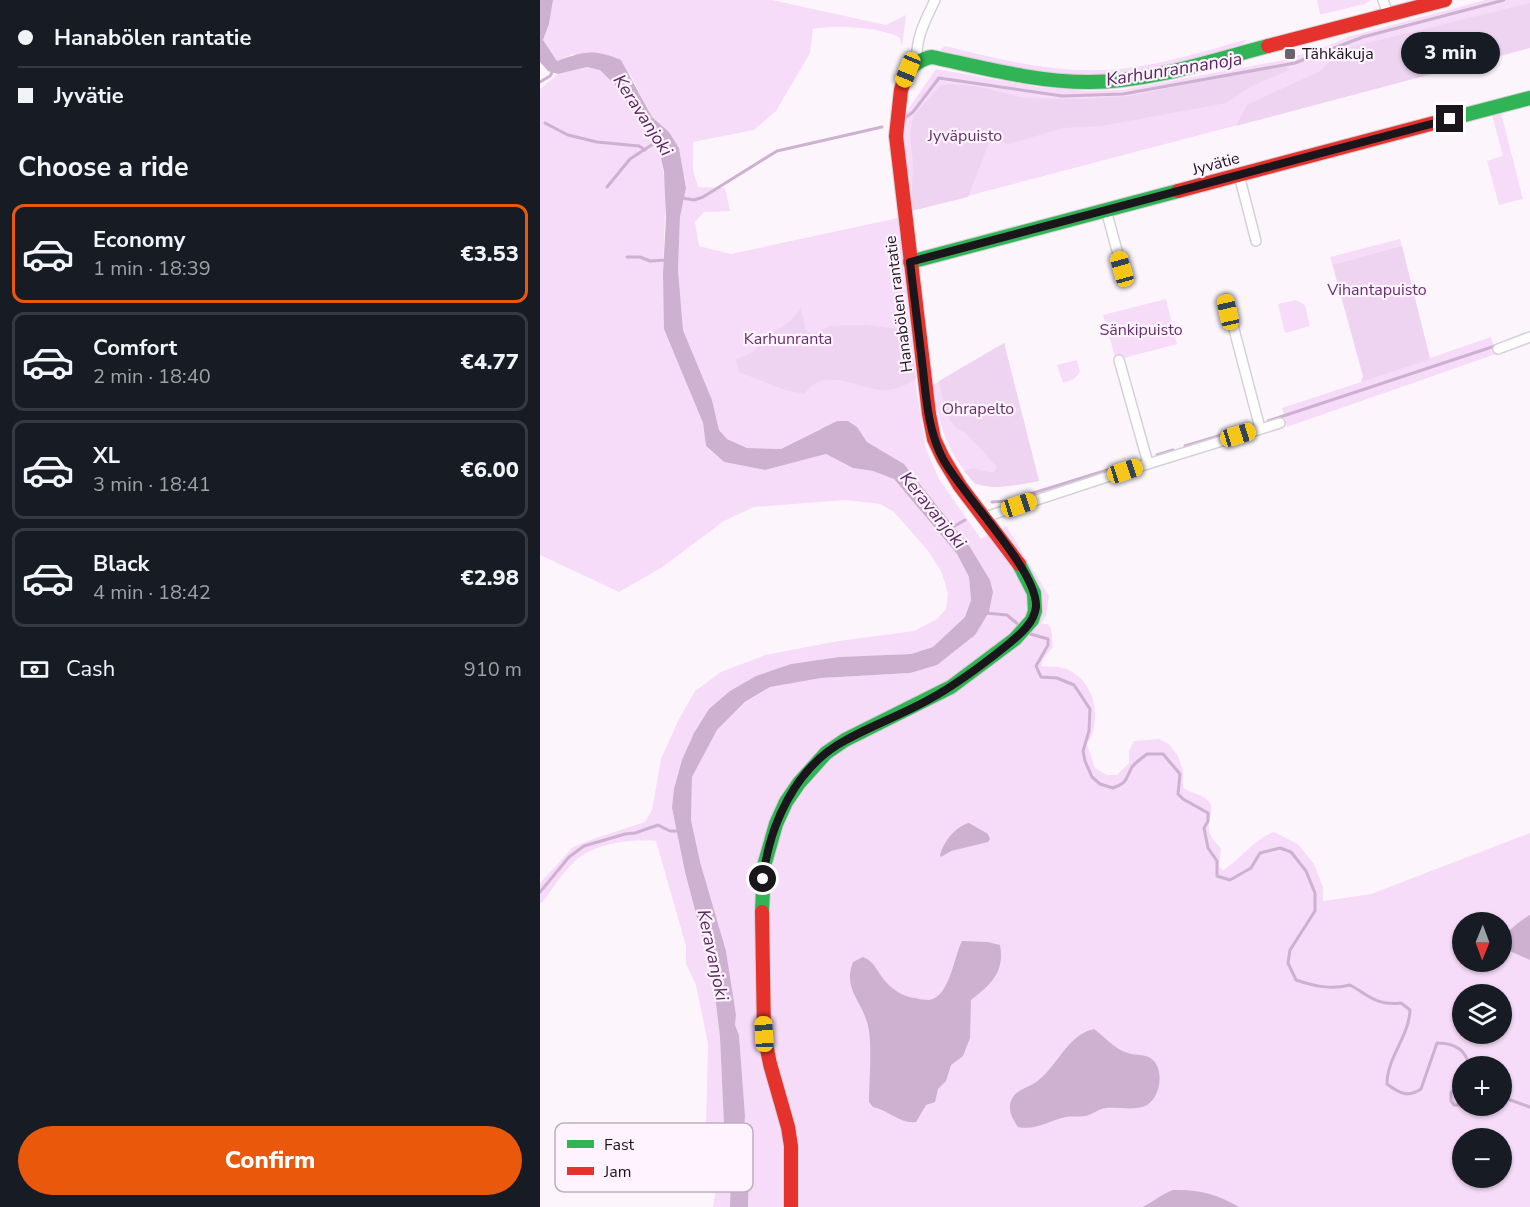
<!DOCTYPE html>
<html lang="en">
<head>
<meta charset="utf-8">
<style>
	body { margin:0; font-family:"Nunito Sans",sans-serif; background:#242831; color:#f1f3f6; height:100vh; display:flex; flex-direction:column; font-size:22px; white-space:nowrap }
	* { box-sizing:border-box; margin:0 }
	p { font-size:20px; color:#9ea1a6 }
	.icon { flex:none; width:33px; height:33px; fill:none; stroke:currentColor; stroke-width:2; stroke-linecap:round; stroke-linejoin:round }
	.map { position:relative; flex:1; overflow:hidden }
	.details { display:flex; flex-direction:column; background:#171b24; width:540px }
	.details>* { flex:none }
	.banner { display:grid; align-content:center; height:132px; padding:0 18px; background:#171b24 }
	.needle { width:39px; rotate:181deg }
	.buttons { position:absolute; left:912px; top:912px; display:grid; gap:12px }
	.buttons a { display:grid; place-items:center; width:60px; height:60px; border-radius:50%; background:#171b24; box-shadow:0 2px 4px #0004; font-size:30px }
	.end { position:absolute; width:27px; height:27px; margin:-14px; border:8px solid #1b151c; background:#fff; box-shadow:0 0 0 3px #fff }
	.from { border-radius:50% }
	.bubble { position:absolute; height:42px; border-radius:21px; background:#171b24; box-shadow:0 2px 4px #0004; font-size:20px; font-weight:800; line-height:42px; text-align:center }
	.car { position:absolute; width:18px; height:36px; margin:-18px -9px; border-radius:8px; box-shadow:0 0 4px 2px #0007; background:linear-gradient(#f5c518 24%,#345 0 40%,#f5c518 0 76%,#345 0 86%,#f5c518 0) }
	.banner b { display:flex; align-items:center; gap:21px; height:57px; font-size:22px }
	.banner b+b { border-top:2px solid #363941 }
	.banner i { width:15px; height:15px; background:#f1f3f6 }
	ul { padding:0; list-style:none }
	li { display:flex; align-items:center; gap:18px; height:99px; margin:0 12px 9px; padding:0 6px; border:3px solid #363941; border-radius:12px }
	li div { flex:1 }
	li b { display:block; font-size:22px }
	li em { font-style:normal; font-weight:800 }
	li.active { border-color:#ea580c }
	li>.icon { width:54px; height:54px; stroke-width:1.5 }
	h2 { padding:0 18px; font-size:27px; line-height:72px }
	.pay { display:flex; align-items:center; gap:15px; height:66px; padding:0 18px; font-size:22px }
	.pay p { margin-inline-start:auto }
	.primary-button { display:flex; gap:12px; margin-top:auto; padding:12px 18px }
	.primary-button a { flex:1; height:69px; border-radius:36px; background:#ea580c; color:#fff; font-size:24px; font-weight:800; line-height:69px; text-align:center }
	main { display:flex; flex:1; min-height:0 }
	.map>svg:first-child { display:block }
	.green { fill:#f6dcf8; fill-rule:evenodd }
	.forest { fill:#eed4f0 }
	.water { fill:#ceb0d1 }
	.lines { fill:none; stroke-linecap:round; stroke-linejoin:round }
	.stream { stroke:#ceb0d1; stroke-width:3 }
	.street-casing { stroke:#d7d0d7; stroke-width:12 }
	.fast-casing { stroke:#d7d0d7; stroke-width:16 }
	.jam-casing { stroke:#d7d0d7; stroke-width:16 }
	.street { stroke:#fffeff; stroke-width:9 }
	.fast { stroke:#30b455; stroke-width:14 }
	.jam { stroke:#e5322d; stroke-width:14 }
	.route { stroke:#1b151c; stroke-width:8 }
	.poi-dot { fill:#6a646a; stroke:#fef3ff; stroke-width:2 }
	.labels { text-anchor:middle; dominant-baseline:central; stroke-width:4.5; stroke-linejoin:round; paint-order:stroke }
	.poi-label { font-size:16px; fill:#1b151c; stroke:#fef3ff; text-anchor:start }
	.park-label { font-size:16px; fill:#65326b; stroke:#fef3ff }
	.street-label { font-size:16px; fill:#1b151c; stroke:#fef3ff }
	.water-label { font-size:18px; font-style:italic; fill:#59275f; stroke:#fef3ff }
	.key { fill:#fef3ff; stroke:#bab0bb; stroke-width:1.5 }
	.key-label { font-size:16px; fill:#1b151c }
</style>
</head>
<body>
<main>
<section class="details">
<div class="banner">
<b><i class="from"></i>Hanabölen rantatie</b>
<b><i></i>Jyvätie</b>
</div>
<h2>Choose a ride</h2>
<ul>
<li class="active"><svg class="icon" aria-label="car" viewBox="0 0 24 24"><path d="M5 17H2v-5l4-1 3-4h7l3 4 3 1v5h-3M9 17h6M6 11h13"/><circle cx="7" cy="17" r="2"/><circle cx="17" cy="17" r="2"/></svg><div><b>Economy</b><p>1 min · 18:39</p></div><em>€3.53</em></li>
<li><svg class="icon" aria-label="car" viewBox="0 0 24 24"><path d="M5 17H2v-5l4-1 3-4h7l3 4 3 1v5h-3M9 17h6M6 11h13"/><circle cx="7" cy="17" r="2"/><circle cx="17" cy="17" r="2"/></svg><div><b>Comfort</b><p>2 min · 18:40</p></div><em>€4.77</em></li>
<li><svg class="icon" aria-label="car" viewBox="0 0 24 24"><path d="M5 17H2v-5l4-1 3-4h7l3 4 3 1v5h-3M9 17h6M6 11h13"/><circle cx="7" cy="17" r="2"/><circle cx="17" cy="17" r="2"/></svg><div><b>XL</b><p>3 min · 18:41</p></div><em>€6.00</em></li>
<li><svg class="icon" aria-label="car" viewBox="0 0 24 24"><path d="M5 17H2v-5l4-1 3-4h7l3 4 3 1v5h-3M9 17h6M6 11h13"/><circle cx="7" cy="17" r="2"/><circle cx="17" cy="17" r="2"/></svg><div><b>Black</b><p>4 min · 18:42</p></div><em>€2.98</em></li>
</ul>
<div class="pay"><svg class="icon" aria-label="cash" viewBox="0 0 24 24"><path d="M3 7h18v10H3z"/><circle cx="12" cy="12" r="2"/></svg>Cash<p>910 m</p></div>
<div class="primary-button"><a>Confirm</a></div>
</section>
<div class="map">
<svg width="990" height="1207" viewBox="0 0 990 1207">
	<rect width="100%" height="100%" fill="#fcf6fc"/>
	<!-- green -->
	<g class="green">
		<path d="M13,0H232L346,25L366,15L362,47L360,38C340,27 296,25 273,29L270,53L236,111L214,130L153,142V170L158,187L185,188L190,211L164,212L155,222L159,246L191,254L358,218L377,393L386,449L399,479L441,539L466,526L509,596L506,616L501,624H507L511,628L513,647L503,659L501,666C508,667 517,666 524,668C554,678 564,720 547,744L555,768L567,775H577L589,763V751L594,741L619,739L629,744L638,756L643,771V788C650,792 658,794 665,798C676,806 670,813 669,823C667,834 674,841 681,848L679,867L683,870C701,859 716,837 734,832L758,844L774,864L783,887V901L831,894L990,833V1207H208L209,1174L199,1132L205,1116L199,1035L195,1025L196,1015L186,951L159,862L151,820L152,777L177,730L206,702L230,687L280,678L370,673L449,612L453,592L450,580L430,547L371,473L364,464L327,442L317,427L280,429L241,449L207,448L187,439L179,430L172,400L143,330L138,270L140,217L146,188L139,148L129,132L112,117L90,74L33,54L17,61L3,40L9,24ZM922,922H962V962H922ZM922,994H962V1034H922ZM922,1066H962V1106H922ZM922,1138H962V1178H922Z"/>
		<polygon points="777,0 831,0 825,4 783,14 780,14"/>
		<polygon points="945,0 990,0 990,48 371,211 363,156 364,122 367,111 396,69 498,87 548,91 582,90 739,61 780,49 808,37"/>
		<path d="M705,40L706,42C690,50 672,54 654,59C578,80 525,79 449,62C432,59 415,56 400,50L405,46C465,61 526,76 588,68C628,63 667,50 705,40Z"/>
		<path d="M47,67L60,70L78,88L120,154L126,188L123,273L148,387L163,423L166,447L184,462L225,470L286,454L313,468L333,471L354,479L417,554L429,577L431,600L425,617L393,647L371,654L299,657L251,664L190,691L132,808L145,872L173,979L180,1037L184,1126L191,1163L190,1207H173L179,1171L166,1123L168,1044L156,985L146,964V946L116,841C90,839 54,843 34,862C22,873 12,890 2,903L0,902V883L33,847L53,839L105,822L112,810L121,759L138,721L155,691L181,672L225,655L299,641L374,631L397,619L406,609L408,594L402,573L389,552L354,512L340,504L305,500L214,507L184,521L121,568L79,592L0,555V89L18,74Z"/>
		<polygon points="961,113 983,199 959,205 947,161 963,156 952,115"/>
		<polygon points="860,239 890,358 951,337 956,354 747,427 742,408 821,382 823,376 790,257"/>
		<polygon points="626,299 637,344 576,360 563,315"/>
		<polygon points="756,300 765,305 770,326 745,333 738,304"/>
		<path d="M464,343L499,481C477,485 458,487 435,484C406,450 400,429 393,385Z"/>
		<polygon points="537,360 540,372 534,379 523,383 517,365"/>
	</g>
	<!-- forest -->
	<g class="forest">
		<polygon points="990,3 990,48 696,126 707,105 782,70 799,50"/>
		<polygon points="746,65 749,70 712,86 686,103 561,126 523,128 469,144 450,140 428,197 371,211 373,163 370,135 373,116 400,86 408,84 435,86 485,98 541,99 589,96"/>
		<polygon points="862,246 890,359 821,382 823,376 793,265"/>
		<path d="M261,308L266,331L273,334L290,326L323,325L370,330L376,378C366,385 355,391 342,390C315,388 283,365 265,394L245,390L199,372L196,359C220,352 216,345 233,332C236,329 241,328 245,325C252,321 256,314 261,308Z"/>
		<path d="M464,343L499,481C480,484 457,491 438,484C432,482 428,475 424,471L433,468L453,473L457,467L426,433L416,428L406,415L399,381Z"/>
	</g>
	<!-- water -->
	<g class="water">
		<path d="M0,0H13L9,24L3,40L17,61C45,51 53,49 81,60L112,117L129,132L139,148L146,188L140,217L138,270L143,330L172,400L179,430L187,439L207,448L241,449L297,421H308L317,427L327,442L364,464L371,473L430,547L450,580L453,592L449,612L435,635L397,665L370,673L281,678L230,687L205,702L177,730L152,777L151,820L160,862L186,951L196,1015L195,1025L199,1035L205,1116L204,1127L199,1132L209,1174L208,1207H190L191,1163L184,1126L180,1037L173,979L145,872L132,808L134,789L142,760L154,733L169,709L190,691L216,676L251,664L299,657L371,654L393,647L425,617L431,600L429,577L417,554L354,479L333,471L313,468L286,454L225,470L184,462L166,446L163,423L124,329L123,273L126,218L124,172L120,154L78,88L60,70L47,67L18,74L8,71L0,62Z"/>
		<path d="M429,823L448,834L450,839L448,842L411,851L401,857L400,855C404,841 415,827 429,823Z"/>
		<path d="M990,915V960L963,948C962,933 978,922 990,915Z"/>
		<path d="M422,941L448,942L460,945C465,972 451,984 431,1000L430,1038L423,1056L411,1065L406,1081L398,1089L395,1102L386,1105L376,1122C360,1124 348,1110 333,1107L329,1102C329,1081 333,1040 327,1022C320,999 303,988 313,962L323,957C336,962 337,973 347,983C354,991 365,997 375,998C379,999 385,1000 389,1000C410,997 414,956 422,941Z"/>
		<path d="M554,1029C565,1037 574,1049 588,1053C596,1056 607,1053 614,1061C624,1073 620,1097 607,1105C596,1111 578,1107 566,1108C558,1109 552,1115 545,1116C539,1117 532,1116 526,1117C510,1120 496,1131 478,1127C472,1118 466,1108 473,1097C478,1089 493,1086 500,1079C518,1064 529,1034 554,1029Z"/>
		<path d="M633,1190C657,1189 678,1194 699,1207H602C614,1202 621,1194 633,1190Z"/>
	</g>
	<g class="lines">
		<!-- stream -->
		<g class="stream">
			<polyline points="789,50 823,37 964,0"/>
			<polyline points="0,82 10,76 14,69"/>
			<polyline points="365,118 373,112 399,78 522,96 583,94 755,63 780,53"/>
			<polyline points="5,123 28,135 57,142 99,146 105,150"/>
			<polyline points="67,187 90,159 116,142"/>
			<polyline points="142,198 154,200 163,197 237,151 342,127"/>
			<polyline points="87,257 100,257 110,261 127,260"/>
			<polyline points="728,421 958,345"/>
			<polyline points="645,446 705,428"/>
			<polyline points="617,455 633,450"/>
			<polyline points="585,464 593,462"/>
			<polyline points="452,502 467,501 577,467"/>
			<polyline points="411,528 425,520"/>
			<polyline points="446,613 467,615 480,626"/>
			<path d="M487,633L508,639V645L496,666L501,677L517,678L534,685L550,709L549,731L543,751L545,761L552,777L560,784L573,788C588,782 585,780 592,767C596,762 602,758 607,754H623L640,774L638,794L643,799L668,813V821L664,828L668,848L677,861V876L690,880L711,868L720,853L740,848L751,852L766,871L775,893V911L750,950L748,963L756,980C774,986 791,990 810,985C830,996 837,1006 861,1003L870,1010C869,1037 847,1057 847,1084C859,1093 868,1098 881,1089L897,1043C914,1043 926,1049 929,1066"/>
			<polyline points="0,892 29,857 44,846 85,834 95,833 118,825 130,831 139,831"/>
			<polyline points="922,1080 911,1093 911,1101 914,1105 922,1105"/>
			<polyline points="962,1097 990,1107"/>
		</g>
		<!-- street casing -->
		<g class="street-casing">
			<g id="street">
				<polyline points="843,0 848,14"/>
				<path d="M377,63C375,39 385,21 395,0"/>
				<polyline points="699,175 716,241"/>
				<polyline points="566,210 582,269"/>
				<polyline points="686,299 720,428"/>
				<polyline points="958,349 990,337"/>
				<polyline points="579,360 608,463"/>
				<polyline points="445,517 585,471 740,423"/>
			</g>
		</g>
		<!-- fast casing -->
		<g class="fast-casing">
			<g id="fast">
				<path d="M366,75C370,66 383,58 392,57C444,68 496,82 549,82C610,82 670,61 728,46"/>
				<polyline points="913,118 990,98"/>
				<polyline points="370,262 638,191"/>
				<polyline points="222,912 224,866 236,824 246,802 259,783 286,753 305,740 411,687 475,639 492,620 495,611 494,593 479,564"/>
			</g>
		</g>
		<!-- jam casing -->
		<g class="jam-casing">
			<g id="jam">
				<polyline points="728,46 905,0"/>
				<polyline points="366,75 361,90 356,136 389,414 394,439 403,458 420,486 479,564"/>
				<polyline points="638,191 913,118"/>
				<polyline points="222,912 224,1034 230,1064 248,1127 251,1146 251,1207"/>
			</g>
		</g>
		<!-- street -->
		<use href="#street" class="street"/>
		<!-- fast -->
		<use href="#fast" class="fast"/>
		<!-- jam -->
		<use href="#jam" class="jam"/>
	</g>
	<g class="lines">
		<!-- route -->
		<path class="route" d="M223,879C229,825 256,766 306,740C333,725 361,715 388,700C416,685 441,666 466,646C478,636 494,624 496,607C498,570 422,495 403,459C387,429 386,394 382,361C378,328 374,295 370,262L910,119"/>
	</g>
	<!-- markers -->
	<rect class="poi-dot" x="744" y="48" width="12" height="12" rx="3"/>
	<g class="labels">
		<!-- poi labels -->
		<g class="poi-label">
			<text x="762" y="54">Tähkäkuja</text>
		</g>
		<!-- park labels -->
		<g class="park-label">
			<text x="425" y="136">Jyväpuisto</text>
			<text x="837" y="290">Vihantapuisto</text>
			<text x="601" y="330">Sänkipuisto</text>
			<text x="248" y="339">Karhunranta</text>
			<text x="438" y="409">Ohrapelto</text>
		</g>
		<!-- street labels -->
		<g class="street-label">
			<text transform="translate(676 164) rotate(-15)">Jyvätie</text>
			<text transform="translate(359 304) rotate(-97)">Hanabölen rantatie</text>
		</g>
		<!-- water labels -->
		<g class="water-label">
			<text transform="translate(634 69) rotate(-9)">Karhunrannanoja</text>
			<text transform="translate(103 115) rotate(57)">Keravanjoki</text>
			<text transform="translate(393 510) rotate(51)">Keravanjoki</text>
			<text transform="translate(173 955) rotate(78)">Keravanjoki</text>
		</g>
	</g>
	<!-- legend -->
	<rect x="15" y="1123" width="198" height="69" rx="9" class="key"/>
	<rect x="27" y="1140" width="27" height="8" fill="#30b455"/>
	<rect x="27" y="1167" width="27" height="8" fill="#e5322d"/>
	<g class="key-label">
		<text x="64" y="1150">Fast</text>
		<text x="64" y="1177">Jam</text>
	</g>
</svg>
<div class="buttons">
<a><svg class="needle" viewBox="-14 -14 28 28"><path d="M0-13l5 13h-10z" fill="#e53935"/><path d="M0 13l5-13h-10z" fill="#9ea1a6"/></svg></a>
<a><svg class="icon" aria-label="layers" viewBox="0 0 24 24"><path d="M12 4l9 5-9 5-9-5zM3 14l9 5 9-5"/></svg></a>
<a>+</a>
<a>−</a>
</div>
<i class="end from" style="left:223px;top:879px"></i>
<i class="end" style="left:910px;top:119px"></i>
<div class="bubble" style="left:861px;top:32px;width:99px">3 min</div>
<i class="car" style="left:368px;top:70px;rotate:202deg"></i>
<i class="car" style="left:582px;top:269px;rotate:344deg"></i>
<i class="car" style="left:688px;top:312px;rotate:347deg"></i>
<i class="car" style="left:698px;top:435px;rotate:73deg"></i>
<i class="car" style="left:585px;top:471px;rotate:72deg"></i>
<i class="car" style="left:479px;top:505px;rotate:72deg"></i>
<i class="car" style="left:224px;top:1034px;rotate:357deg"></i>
</div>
</main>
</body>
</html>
